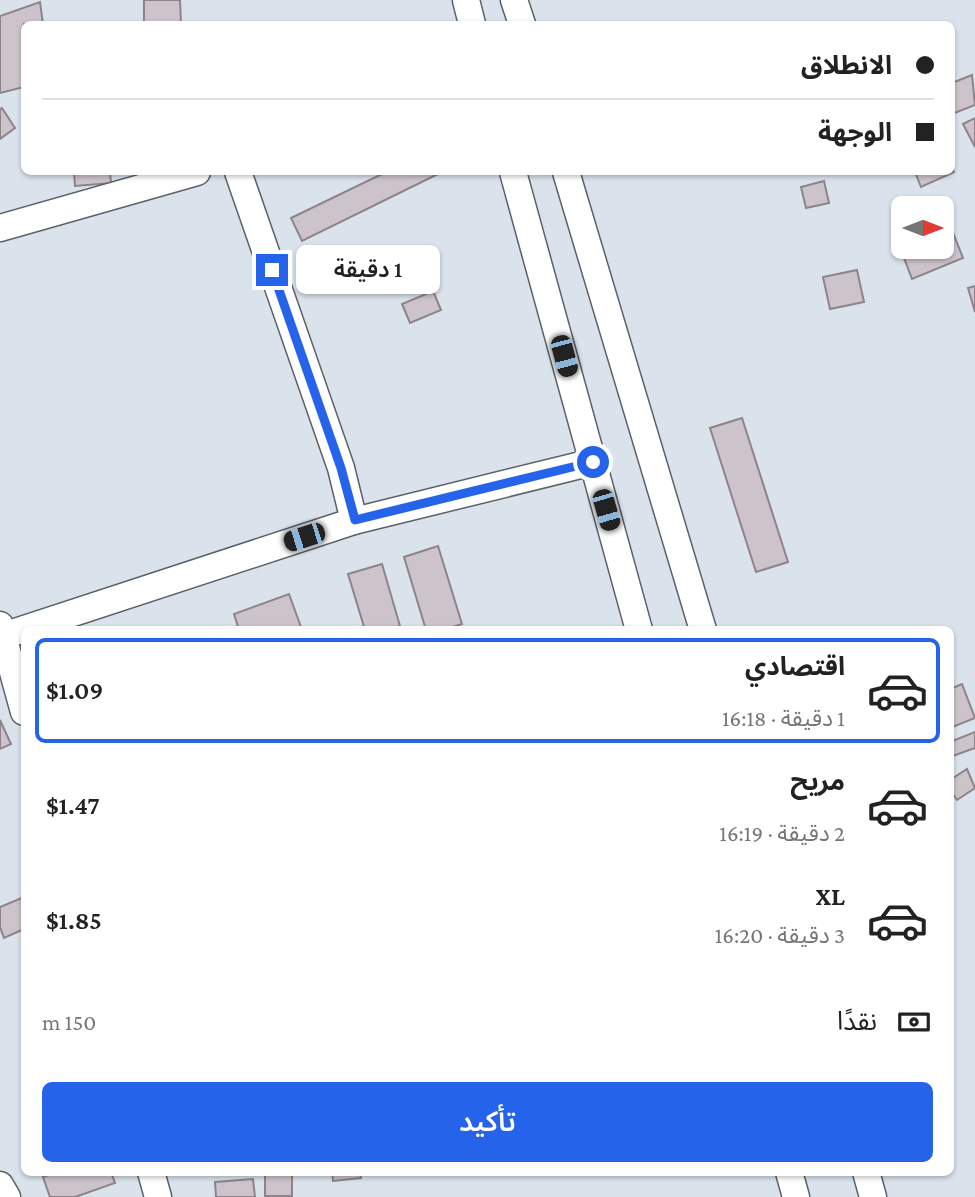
<!DOCTYPE html>
<html lang="ar">
<head>
<meta charset="utf-8">
<style>
	body { margin:0; font-family:"Crimson Pro","Noto Sans Arabic",serif; background:#f2f2f2; color:#222; direction:rtl; height:100vh; display:flex; flex-direction:column; font-size:26px; white-space:nowrap }
	* { box-sizing:border-box; margin:0 }
	p { font-size:23px; color:#767676 }
	.icon { flex:none; width:38px; height:38px; fill:none; stroke:currentColor; stroke-width:2; stroke-linecap:round; stroke-linejoin:round }
	.map { position:relative; flex:1; overflow:hidden; direction:ltr }
	.sheet { position:absolute; left:21px; top:626px; width:933px; height:550px; display:flex; flex-direction:column; background:#fff; border-radius:10px; box-shadow:0 2px 5px #0004; direction:rtl }
	.sheet>* { flex:none }
	.top-card { position:absolute; left:21px; top:21px; width:934px; height:154px; border-radius:10px; box-shadow:0 2px 5px #0004; direction:rtl; display:grid; align-content:center; height:154px; padding:0 21px; background:#fff }
	.needle { width:46px; rotate:90deg }
	.tools { position:absolute; left:891px; top:196px; display:grid; gap:14px }
	.tools a { display:grid; place-items:center; width:63px; height:63px; border-radius:10px; background:#fff; box-shadow:0 2px 5px #0004; font-size:35px }
	.end { position:absolute; width:32px; height:32px; margin:-16px; border:9px solid #2563eb; background:#fff; box-shadow:0 0 0 4px #fff }
	.from { border-radius:50% }
	.bubble { position:absolute; height:49px; border-radius:10px; background:#fff; box-shadow:0 2px 5px #0004; font-size:23px; font-weight:600; line-height:49px; text-align:center; direction:rtl }
	.car { position:absolute; width:21px; height:42px; margin:-21px -10px; border-radius:9px; box-shadow:0 0 5px 2px #0007; background:linear-gradient(#222 24%,#8ab4d8 0 40%,#222 0 76%,#8ab4d8 0 86%,#222 0) }
	.top-card b { display:flex; align-items:center; gap:24px; height:66px; font-size:26px }
	.top-card b+b { border-top:2px solid #e0e0e0 }
	.top-card i { width:18px; height:18px; background:#222 }
	ul { padding:12px 0 0; list-style:none }
	li { display:flex; align-items:center; gap:21px; height:105px; margin:0 14px 10px; padding:0 7px; border:4px solid transparent; border-radius:10px }
	li div { flex:1 }
	li b { display:block; font-size:26px }
	li em { font-style:normal; font-weight:600 }
	li.active { border-color:#2563eb }
	li>.icon { width:63px; height:63px; stroke-width:1.5 }
	.pay { display:flex; align-items:center; gap:18px; height:77px; padding:0 21px; font-size:26px }
	.pay p { margin-inline-start:auto }
	.button { display:flex; gap:14px; margin-top:auto; padding:14px 21px }
	.button a { flex:1; height:80px; border-radius:10px; background:#2563eb; color:#fff; font-size:28px; font-weight:600; line-height:80px; text-align:center }
	.map>svg:first-child { display:block }
	.building { fill:#cdc3ca; stroke:#8d848b; stroke-width:2 }
	.lines { fill:none; stroke-linecap:round; stroke-linejoin:round }
	.street-casing { stroke:#5b616a; stroke-width:29 }
	.street { stroke:#fff; stroke-width:26 }
	.route { stroke:#2563eb; stroke-width:9 }
</style>
</head>
<body>
<div class="map">
<svg width="975" height="1197" viewBox="0 0 975 1197">
	<rect width="100%" height="100%" fill="#dae2ec"/>
	<!-- building -->
	<g class="building">
		<polygon points="144,0 180,0 181,24 144,24"/>
		<polygon points="40,2 43,24 24,24 24,87 0,93 0,16"/>
		<polygon points="972,75 975,105 952,114 952,83"/>
		<polygon points="2,108 15,128 0,139 0,109"/>
		<polygon points="975,118 975,147 963,124"/>
		<polygon points="952,167 954,172 921,187 915,172 952,172"/>
		<polygon points="74,172 110,172 111,183 75,186"/>
		<polygon points="386,172 442,172 302,241 291,218"/>
		<polygon points="824,181 829,203 806,208 801,187"/>
		<polygon points="950,225 963,258 912,279 899,245 942,247 942,229"/>
		<polygon points="857,270 864,302 830,309 823,277"/>
		<polygon points="975,286 975,312 968,288"/>
		<polygon points="433,291 441,310 410,323 402,304"/>
		<polygon points="742,418 788,562 756,572 710,428"/>
		<polygon points="438,546 462,624 443,630 426,630 404,557"/>
		<polygon points="382,564 400,626 387,630 365,630 348,574"/>
		<polygon points="289,594 302,630 239,630 234,614"/>
		<polygon points="962,684 975,718 950,728 950,689"/>
		<polygon points="0,720 11,744 0,749"/>
		<polygon points="975,732 975,748 950,757 950,742"/>
		<polygon points="967,769 975,788 957,800 950,790 950,780"/>
		<polygon points="24,897 24,929 4,938 0,927 0,907"/>
		<polygon points="56,1172 111,1172 115,1183 75,1197 50,1197 43,1177"/>
		<polygon points="332,1172 360,1172 361,1178 333,1181"/>
		<rect x="265" y="1175" width="27" height="21"/>
		<polygon points="253,1179 255,1197 216,1197 215,1182"/>
	</g>
	<g class="lines">
		<!-- street casing -->
		<g class="street-casing">
			<g id="street">
				<polyline points="466,0 472,24"/>
				<polyline points="514,0 522,24"/>
				<polyline points="513,172 639,630"/>
				<polyline points="566,172 703,630"/>
				<polyline points="0,228 197,172"/>
				<polyline points="354,521 593,462"/>
				<polyline points="0,625 24,712"/>
				<polyline points="0,637 354,521 341,468 238,172"/>
				<polyline points="151,1172 158,1197"/>
				<polyline points="789,1172 796,1197"/>
				<polyline points="866,1172 873,1197"/>
				<polyline points="0,1185 7,1197"/>
			</g>
		</g>
		<!-- street -->
		<use href="#street" class="street"/>
	</g>
	<g class="lines">
		<!-- route -->
		<polyline class="route" points="272,270 341,468 355,520 593,462"/>
	</g>
</svg>
<div class="tools">
<a><svg class="needle" viewBox="-14 -14 28 28"><path d="M0-13l5 13h-10z" fill="#e53935"/><path d="M0 13l5-13h-10z" fill="#767676"/></svg></a>
</div>
<i class="end from" style="left:593px;top:462px"></i>
<i class="end" style="left:272px;top:270px"></i>
<div class="bubble" style="left:296px;top:245px;width:144px">1 دقيقة</div>
<i class="car" style="left:564px;top:356px;rotate:165deg"></i>
<i class="car" style="left:606px;top:510px;rotate:164deg"></i>
<i class="car" style="left:304px;top:537px;rotate:252deg"></i>
<div class="top-card">
<b><i class="from"></i>الانطلاق</b>
<b><i></i>الوجهة</b>
</div>
<section class="sheet">
<ul>
<li class="active"><svg class="icon" aria-label="car" viewBox="0 0 24 24"><path d="M5 17H2v-5l4-1 3-4h7l3 4 3 1v5h-3M9 17h6M6 11h13"/><circle cx="7" cy="17" r="2"/><circle cx="17" cy="17" r="2"/></svg><div><b>اقتصادي</b><p>1 دقيقة · 16:18</p></div><em>$1.09</em></li>
<li><svg class="icon" aria-label="car" viewBox="0 0 24 24"><path d="M5 17H2v-5l4-1 3-4h7l3 4 3 1v5h-3M9 17h6M6 11h13"/><circle cx="7" cy="17" r="2"/><circle cx="17" cy="17" r="2"/></svg><div><b>مريح</b><p>2 دقيقة · 16:19</p></div><em>$1.47</em></li>
<li><svg class="icon" aria-label="car" viewBox="0 0 24 24"><path d="M5 17H2v-5l4-1 3-4h7l3 4 3 1v5h-3M9 17h6M6 11h13"/><circle cx="7" cy="17" r="2"/><circle cx="17" cy="17" r="2"/></svg><div><b>XL</b><p>3 دقيقة · 16:20</p></div><em>$1.85</em></li>
</ul>
<div class="pay"><svg class="icon" aria-label="cash" viewBox="0 0 24 24"><path d="M3 7h18v10H3z"/><circle cx="12" cy="12" r="2"/></svg>نقدًا<p>150 m</p></div>
<div class="button"><a>تأكيد</a></div>
</section>
</div>
</body>
</html>
